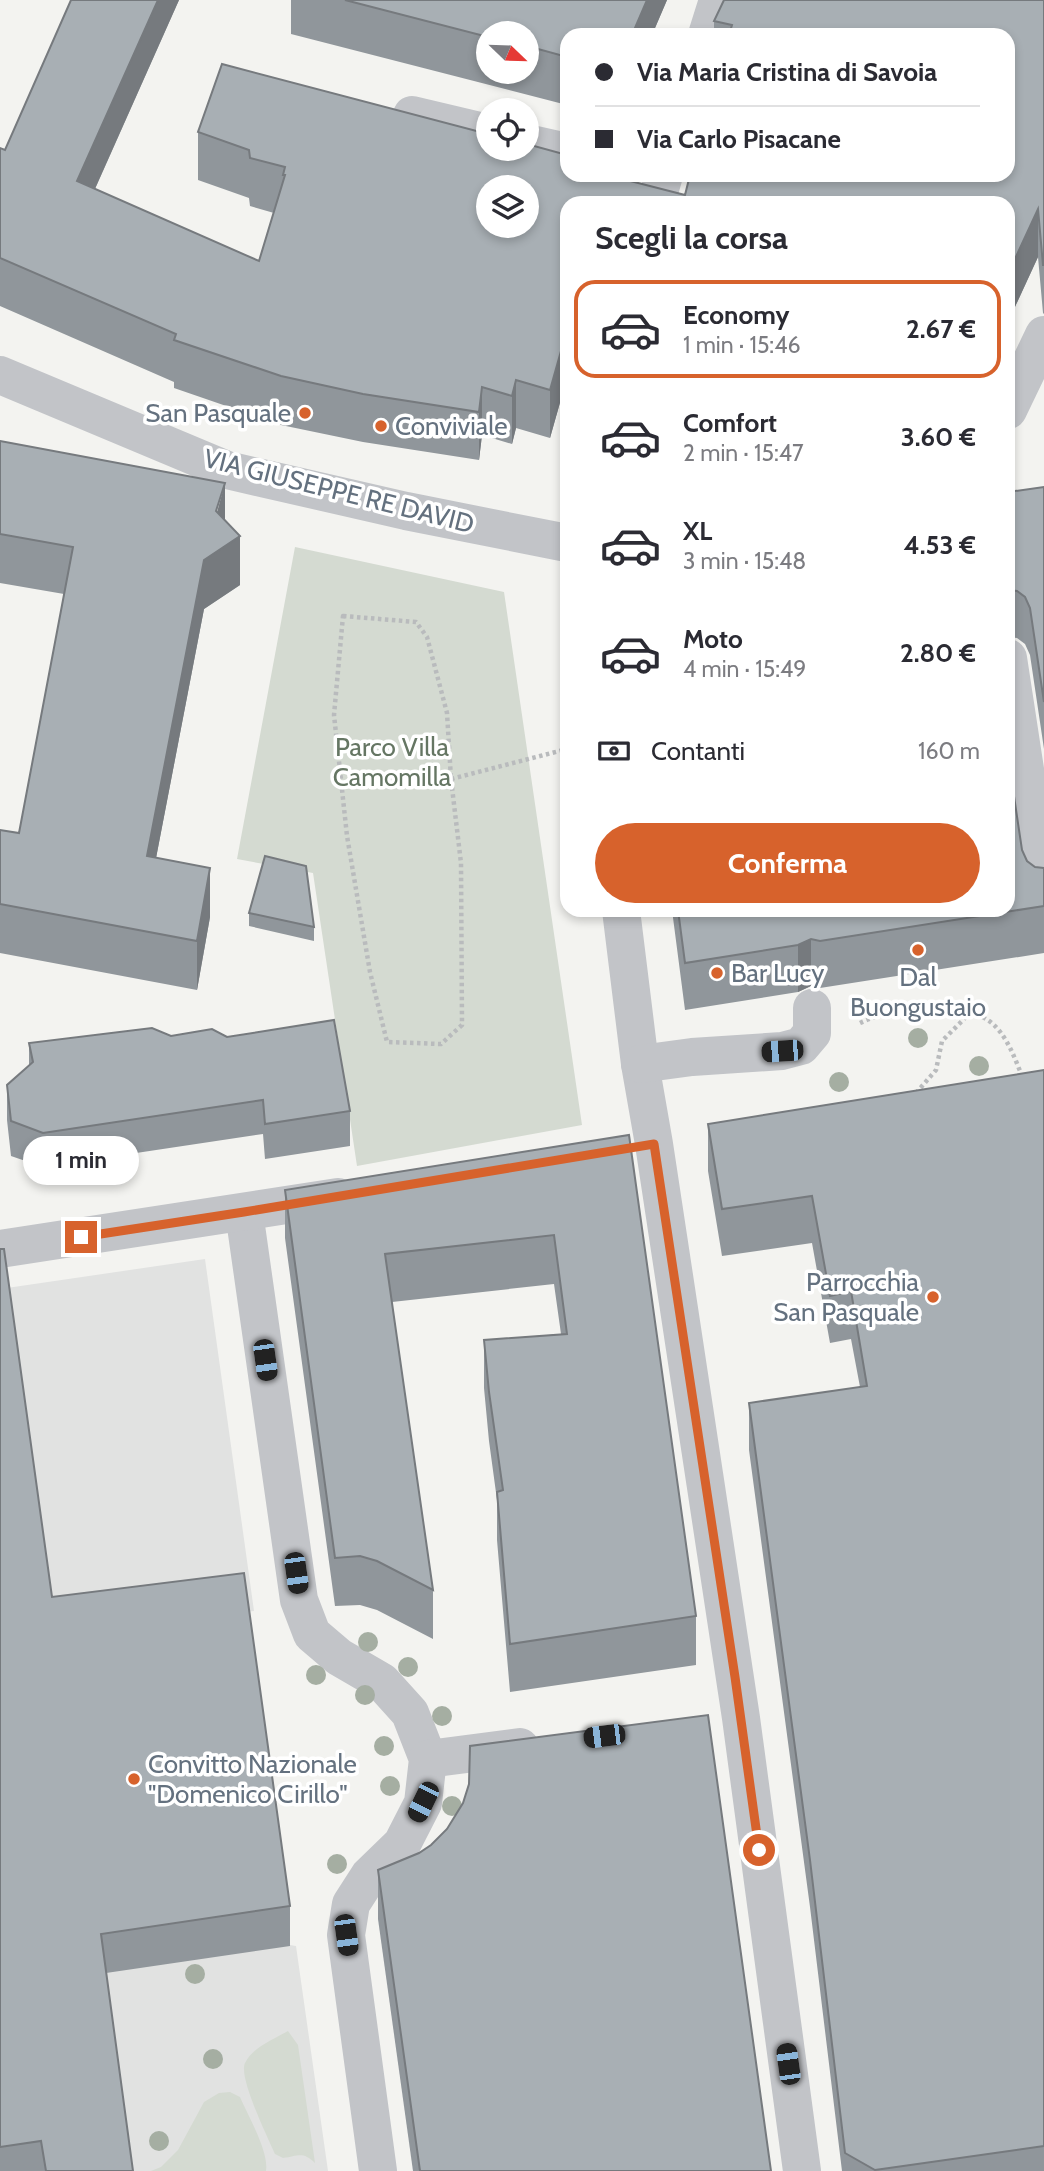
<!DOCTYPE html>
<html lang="it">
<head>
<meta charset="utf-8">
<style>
	body { margin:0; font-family:Cabin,sans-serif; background:#f2f2f3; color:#2b2b33; height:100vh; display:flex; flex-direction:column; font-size:26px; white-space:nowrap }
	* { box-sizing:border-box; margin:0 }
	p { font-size:23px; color:#7c7c81 }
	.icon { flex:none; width:38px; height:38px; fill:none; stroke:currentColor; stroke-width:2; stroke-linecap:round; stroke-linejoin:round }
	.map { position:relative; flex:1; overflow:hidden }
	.panel { position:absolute; left:560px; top:196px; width:455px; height:721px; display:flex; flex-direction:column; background:#fff; border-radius:21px; box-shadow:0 4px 10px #0003 }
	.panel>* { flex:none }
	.hud { position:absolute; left:560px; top:28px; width:455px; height:154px; border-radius:21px; box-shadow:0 4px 10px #0003; display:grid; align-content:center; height:154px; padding:0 35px; background:#fff }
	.needle { width:46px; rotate:113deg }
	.buttons { position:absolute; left:476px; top:21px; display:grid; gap:14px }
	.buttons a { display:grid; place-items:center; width:63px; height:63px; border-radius:50%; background:#fff; box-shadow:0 4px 10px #0003; font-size:35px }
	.end { position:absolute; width:32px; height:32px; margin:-16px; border:9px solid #d7622c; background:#fff; box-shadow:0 0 0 4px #fff }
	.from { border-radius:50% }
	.bubble { position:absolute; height:49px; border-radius:24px; background:#fff; box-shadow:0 4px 10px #0003; font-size:23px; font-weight:800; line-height:49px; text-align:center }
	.car { position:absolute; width:21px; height:42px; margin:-21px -10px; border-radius:9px; box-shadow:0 0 5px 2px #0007; background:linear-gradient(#222 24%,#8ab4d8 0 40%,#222 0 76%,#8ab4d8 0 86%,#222 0) }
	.hud b { display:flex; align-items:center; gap:24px; height:66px; font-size:26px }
	.hud b+b { border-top:2px solid #e1e1e2 }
	.hud i { width:18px; height:18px; background:#2b2b33 }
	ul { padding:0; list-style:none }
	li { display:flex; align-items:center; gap:21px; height:98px; margin:0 14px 10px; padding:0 21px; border:4px solid transparent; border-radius:21px }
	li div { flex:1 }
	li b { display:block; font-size:26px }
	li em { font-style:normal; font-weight:800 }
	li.current { border-color:#d7622c }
	li>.icon { width:63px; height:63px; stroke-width:1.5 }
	h2 { padding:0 35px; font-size:32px; line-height:84px }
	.pay { display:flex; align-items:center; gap:18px; height:77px; padding:0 35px; font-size:26px }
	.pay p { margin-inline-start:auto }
	.cta { display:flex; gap:14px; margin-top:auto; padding:14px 35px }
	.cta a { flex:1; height:80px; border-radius:42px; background:#d7622c; color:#fff; font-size:28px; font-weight:800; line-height:80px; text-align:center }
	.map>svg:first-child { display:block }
	.built { fill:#e1e2e1 }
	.green { fill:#d4dad1 }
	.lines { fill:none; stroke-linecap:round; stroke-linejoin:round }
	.path { stroke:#b9bbbd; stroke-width:4.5; stroke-dasharray:3.5 3.5; stroke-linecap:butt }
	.minor { stroke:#c2c4c8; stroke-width:38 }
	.tree { fill:#a5aea2 }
	.wall { fill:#90969b; fill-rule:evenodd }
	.shaded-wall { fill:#767a7e }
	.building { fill:#a8afb4; stroke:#767a7e; stroke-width:2; fill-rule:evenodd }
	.route { stroke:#d7622c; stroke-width:9 }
	.poi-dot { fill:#d7622c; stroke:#fff; stroke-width:2.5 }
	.labels { text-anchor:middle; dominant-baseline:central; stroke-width:7; stroke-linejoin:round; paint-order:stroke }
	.poi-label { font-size:26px; fill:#64717f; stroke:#fff; text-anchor:start }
	.street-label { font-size:26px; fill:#64717f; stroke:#fff }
	.park-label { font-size:26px; fill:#657663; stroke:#fff }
</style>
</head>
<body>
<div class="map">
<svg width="1044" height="2171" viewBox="0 0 1044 2171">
	<rect width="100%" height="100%" fill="#f3f3f0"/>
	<!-- built -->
	<polygon class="built" points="205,1259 254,1611 245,1612 290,1945 296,1946 328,2171 0,2171 0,1289"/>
	<!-- green -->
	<g class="green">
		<polygon points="295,547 504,592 582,1125 357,1166 313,873 237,859"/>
		<path d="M288,2031L298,2045L315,2163C303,2151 298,2156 283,2158L275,2154C268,2138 238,2077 245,2063C253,2047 274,2039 288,2031Z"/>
		<path d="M230,2092L240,2097C248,2116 269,2151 266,2171H151L161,2167L178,2150L204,2102L219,2093Z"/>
	</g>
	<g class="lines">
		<!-- path -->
		<g class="path">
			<polygon points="343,616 416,622 427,637 447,713 451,779 461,863 462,1025 441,1044 387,1042 370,972 347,836 334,715"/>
			<polyline points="451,779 567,749"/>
			<path d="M860,1023C893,1007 968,997 996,1027C1009,1041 1015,1059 1022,1076"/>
			<polyline points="916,1093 936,1070 942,1041 970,1013"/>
		</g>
		<!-- minor -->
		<g class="minor">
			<polyline points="707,35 718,0"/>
			<polyline points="412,115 488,133"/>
			<polyline points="527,143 567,152"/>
			<polyline points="656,203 664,175"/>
			<polyline points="0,375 227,470 406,511 567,543"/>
			<polyline points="1008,410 1044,335"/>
			<polyline points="1008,658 1044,894"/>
			<polyline points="621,910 640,1064 654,1144 741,1718 802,2171"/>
			<polyline points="640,1064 692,1057 782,1051 801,1046 812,1033 812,1008"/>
			<polyline points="244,1212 299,1600 312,1634 339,1657 382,1682 410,1713 428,1759 423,1803 402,1844 369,1876 351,1904 346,1935 378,2171"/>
			<polyline points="0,1249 338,1197"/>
			<polyline points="428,1759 520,1747"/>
		</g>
	</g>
	<!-- trees -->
	<g class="tree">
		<circle cx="918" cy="1038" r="10"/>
		<circle cx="979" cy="1066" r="10"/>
		<circle cx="839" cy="1082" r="10"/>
		<circle cx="368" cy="1642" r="10"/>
		<circle cx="408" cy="1667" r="10"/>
		<circle cx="316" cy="1675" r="10"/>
		<circle cx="365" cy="1695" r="10"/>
		<circle cx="442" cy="1716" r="10"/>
		<circle cx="384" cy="1746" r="10"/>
		<circle cx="390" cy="1786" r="10"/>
		<circle cx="452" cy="1806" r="10"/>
		<circle cx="337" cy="1864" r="10"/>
		<circle cx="195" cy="1974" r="10"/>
		<circle cx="213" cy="2059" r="10"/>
		<circle cx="159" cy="2141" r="10"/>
	</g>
	<!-- wall -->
	<g class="wall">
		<polygon points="71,0 179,0 95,189 259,261 274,213 250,206 249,198 198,180 198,132 567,175 685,195 1008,35 714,35 714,21 1044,0 1044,314 1043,313 1038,257 1008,322 1008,203 567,203 567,397 563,392 550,438 516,428 512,444 482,435 479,460 363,442 281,425 174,388 174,382 0,306 0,148 5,150"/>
		<path d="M291,0H667L652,35H567V105L291,34ZM488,33H527V72H488Z"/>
		<polygon points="0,441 225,520 240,585 204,609 156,858 210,917 197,990 0,953 0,830 19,833 64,594 0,583"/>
		<polygon points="1044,487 1044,749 1030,655 1025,644 1017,638 1008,637 1008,492"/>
		<polygon points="1022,850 1027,861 1035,867 1044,868 1044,953 820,988 811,986 798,992 685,1010 672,910 1008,910"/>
		<polygon points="249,913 314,927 314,941 249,926"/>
		<polygon points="171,1036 350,1111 350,1146 265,1159 263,1134 43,1167 11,1156 7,1120 7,1085 29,1066 29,1043"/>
		<polygon points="1044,1070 1044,2171 842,2171 810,1907 749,1450 749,1403 860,1387 851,1339 830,1343 812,1243 722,1256 708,1171 708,1124"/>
		<polygon points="629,1135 696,1616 696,1665 510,1692 497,1540 497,1500 489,1441 484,1388 484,1340 561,1334 554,1284 392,1302 433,1590 433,1639 377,1610 360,1605 335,1606 285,1238 285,1190"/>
		<polygon points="0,1249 52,1597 290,1906 290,1946 106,1973 133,2171 0,2171"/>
		<polygon points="378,1870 771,2171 413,2171 378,1919"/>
	</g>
	<!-- shaded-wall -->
	<g class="shaded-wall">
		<polygon points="158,0 179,0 77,229 77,181"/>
		<polygon points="647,0 667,0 652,35 632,35"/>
		<polygon points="1038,209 1038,257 1008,322 1008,274"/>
		<polygon points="563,344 563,392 550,438 550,390"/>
		<polygon points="516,380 516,428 512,444 512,396"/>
		<polygon points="482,387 482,435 479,460 479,412"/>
		<polygon points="225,483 225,532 240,536 240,585 204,609 147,905 147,856 204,560"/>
		<polygon points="210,868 210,917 197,990 197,941"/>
		<polygon points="811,939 811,986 798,992 798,945"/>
	</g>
	<!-- building -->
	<g class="building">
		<path d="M71,0H158L77,181L259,261L285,175H283L285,167L250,158L249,150L198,132L222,64L488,134V149H527V144L567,155V175H607L685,195L690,175H1008V35H729L732,25L714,21L724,0H1044V265H1043L1038,209L1008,274V203H567V349L563,344L550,390L516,380L512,396L482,387L479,412L363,394L281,376L174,340L176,334L0,258V148L5,150ZM488,187H527V226H488Z"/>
		<polygon points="345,0 647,0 632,35 567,35 567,57 527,46 527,33 488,33 488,37"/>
		<polygon points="0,441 225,483 216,511 240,536 204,560 147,856 210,868 197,941 0,904 0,830 19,833 73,547 0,534"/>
		<polygon points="1044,487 1044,702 1030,608 1025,597 1017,591 1008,590 1008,492"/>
		<polygon points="1008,756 1022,850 1027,861 1035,867 1044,868 1044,906 820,941 811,939 798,945 685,963 678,910 1008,910"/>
		<polygon points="265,856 306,866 314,927 249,913"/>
		<polygon points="334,1020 350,1111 265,1124 263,1100 43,1133 11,1121 7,1085 33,1062 29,1043 152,1028 171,1036 212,1029 227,1037"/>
		<polygon points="1044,1070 1044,2146 875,2170 845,2153 810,1860 749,1403 867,1386 851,1291 830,1296 812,1196 722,1209 708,1124"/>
		<polygon points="629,1135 696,1616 510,1644 497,1492 503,1490 489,1392 484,1340 567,1334 554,1235 385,1254 433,1590 377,1561 360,1556 335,1558 285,1190"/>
		<polygon points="0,1249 4,1249 52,1597 244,1573 290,1906 101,1934 133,2171 46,2171 41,2141 0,2147"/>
		<polygon points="708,1715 771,2171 420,2171 378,1870 419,1853 431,1845 447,1829 463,1803 469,1784 470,1746"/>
	</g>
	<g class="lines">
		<!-- route -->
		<polyline class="route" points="81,1237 244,1212 654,1144 735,1677 759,1850"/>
	</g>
	<!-- markers -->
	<g class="poi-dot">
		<circle cx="305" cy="413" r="7"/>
		<circle cx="381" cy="426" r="7"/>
		<circle cx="918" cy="950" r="7"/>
		<circle cx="717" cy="973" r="7"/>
		<circle cx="933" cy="1297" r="7"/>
		<circle cx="134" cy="1779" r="7"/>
	</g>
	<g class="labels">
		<!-- poi labels -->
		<g class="poi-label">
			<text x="291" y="413" text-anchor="end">San Pasquale</text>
			<text x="395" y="426">Conviviale</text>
			<text x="731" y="973">Bar Lucy</text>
			<text x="918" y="977" text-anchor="middle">Dal<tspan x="918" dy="30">Buongustaio</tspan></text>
			<text x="919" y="1282" text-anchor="end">Parrocchia<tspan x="919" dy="30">San Pasquale</tspan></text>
			<text x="148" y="1764">Convitto Nazionale<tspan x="148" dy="30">"Domenico Cirillo"</tspan></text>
		</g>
		<!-- street labels -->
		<g class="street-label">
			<text transform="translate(339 491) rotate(14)">VIA GIUSEPPE RE DAVID</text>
		</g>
		<!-- park labels -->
		<g class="park-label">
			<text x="392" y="747">Parco Villa<tspan x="392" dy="30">Camomilla</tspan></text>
		</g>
	</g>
</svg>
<div class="buttons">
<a><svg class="needle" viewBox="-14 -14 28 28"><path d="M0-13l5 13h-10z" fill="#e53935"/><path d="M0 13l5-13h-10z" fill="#7c7c81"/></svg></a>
<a><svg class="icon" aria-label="locate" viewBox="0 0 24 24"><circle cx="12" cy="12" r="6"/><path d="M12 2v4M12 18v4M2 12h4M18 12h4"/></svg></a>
<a><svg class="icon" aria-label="layers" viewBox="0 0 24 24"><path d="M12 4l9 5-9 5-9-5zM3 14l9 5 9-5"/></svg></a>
</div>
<i class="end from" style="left:759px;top:1850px"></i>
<i class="end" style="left:81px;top:1237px"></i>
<div class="bubble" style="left:23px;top:1136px;width:116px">1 min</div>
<i class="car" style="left:782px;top:1051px;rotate:266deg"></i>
<i class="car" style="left:265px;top:1360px;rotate:172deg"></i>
<i class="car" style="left:296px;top:1573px;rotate:172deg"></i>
<i class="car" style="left:604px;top:1736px;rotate:263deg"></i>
<i class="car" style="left:423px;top:1802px;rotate:206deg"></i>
<i class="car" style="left:346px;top:1935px;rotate:172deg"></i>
<i class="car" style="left:788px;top:2064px;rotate:352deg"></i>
<div class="hud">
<b><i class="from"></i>Via Maria Cristina di Savoia</b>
<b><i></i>Via Carlo Pisacane</b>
</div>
<section class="panel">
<h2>Scegli la corsa</h2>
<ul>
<li class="current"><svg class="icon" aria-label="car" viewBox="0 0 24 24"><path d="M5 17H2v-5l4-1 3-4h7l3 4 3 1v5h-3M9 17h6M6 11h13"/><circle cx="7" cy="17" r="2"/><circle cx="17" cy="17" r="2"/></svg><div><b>Economy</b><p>1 min · 15:46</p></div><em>2.67 €</em></li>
<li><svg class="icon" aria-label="car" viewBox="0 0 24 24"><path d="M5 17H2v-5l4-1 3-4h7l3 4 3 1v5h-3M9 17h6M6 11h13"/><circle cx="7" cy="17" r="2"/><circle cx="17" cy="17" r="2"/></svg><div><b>Comfort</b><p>2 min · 15:47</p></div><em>3.60 €</em></li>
<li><svg class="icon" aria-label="car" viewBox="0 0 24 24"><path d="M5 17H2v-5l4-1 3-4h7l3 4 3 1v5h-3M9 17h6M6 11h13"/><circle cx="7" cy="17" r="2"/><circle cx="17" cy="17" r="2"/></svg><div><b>XL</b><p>3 min · 15:48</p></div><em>4.53 €</em></li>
<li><svg class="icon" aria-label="car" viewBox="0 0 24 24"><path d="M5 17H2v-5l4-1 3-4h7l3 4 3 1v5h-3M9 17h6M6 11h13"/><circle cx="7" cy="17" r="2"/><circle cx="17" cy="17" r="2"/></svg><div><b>Moto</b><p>4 min · 15:49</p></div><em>2.80 €</em></li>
</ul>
<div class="pay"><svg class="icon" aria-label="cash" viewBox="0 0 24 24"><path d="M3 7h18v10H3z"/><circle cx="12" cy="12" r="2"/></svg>Contanti<p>160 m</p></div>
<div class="cta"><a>Conferma</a></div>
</section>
</div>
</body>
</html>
